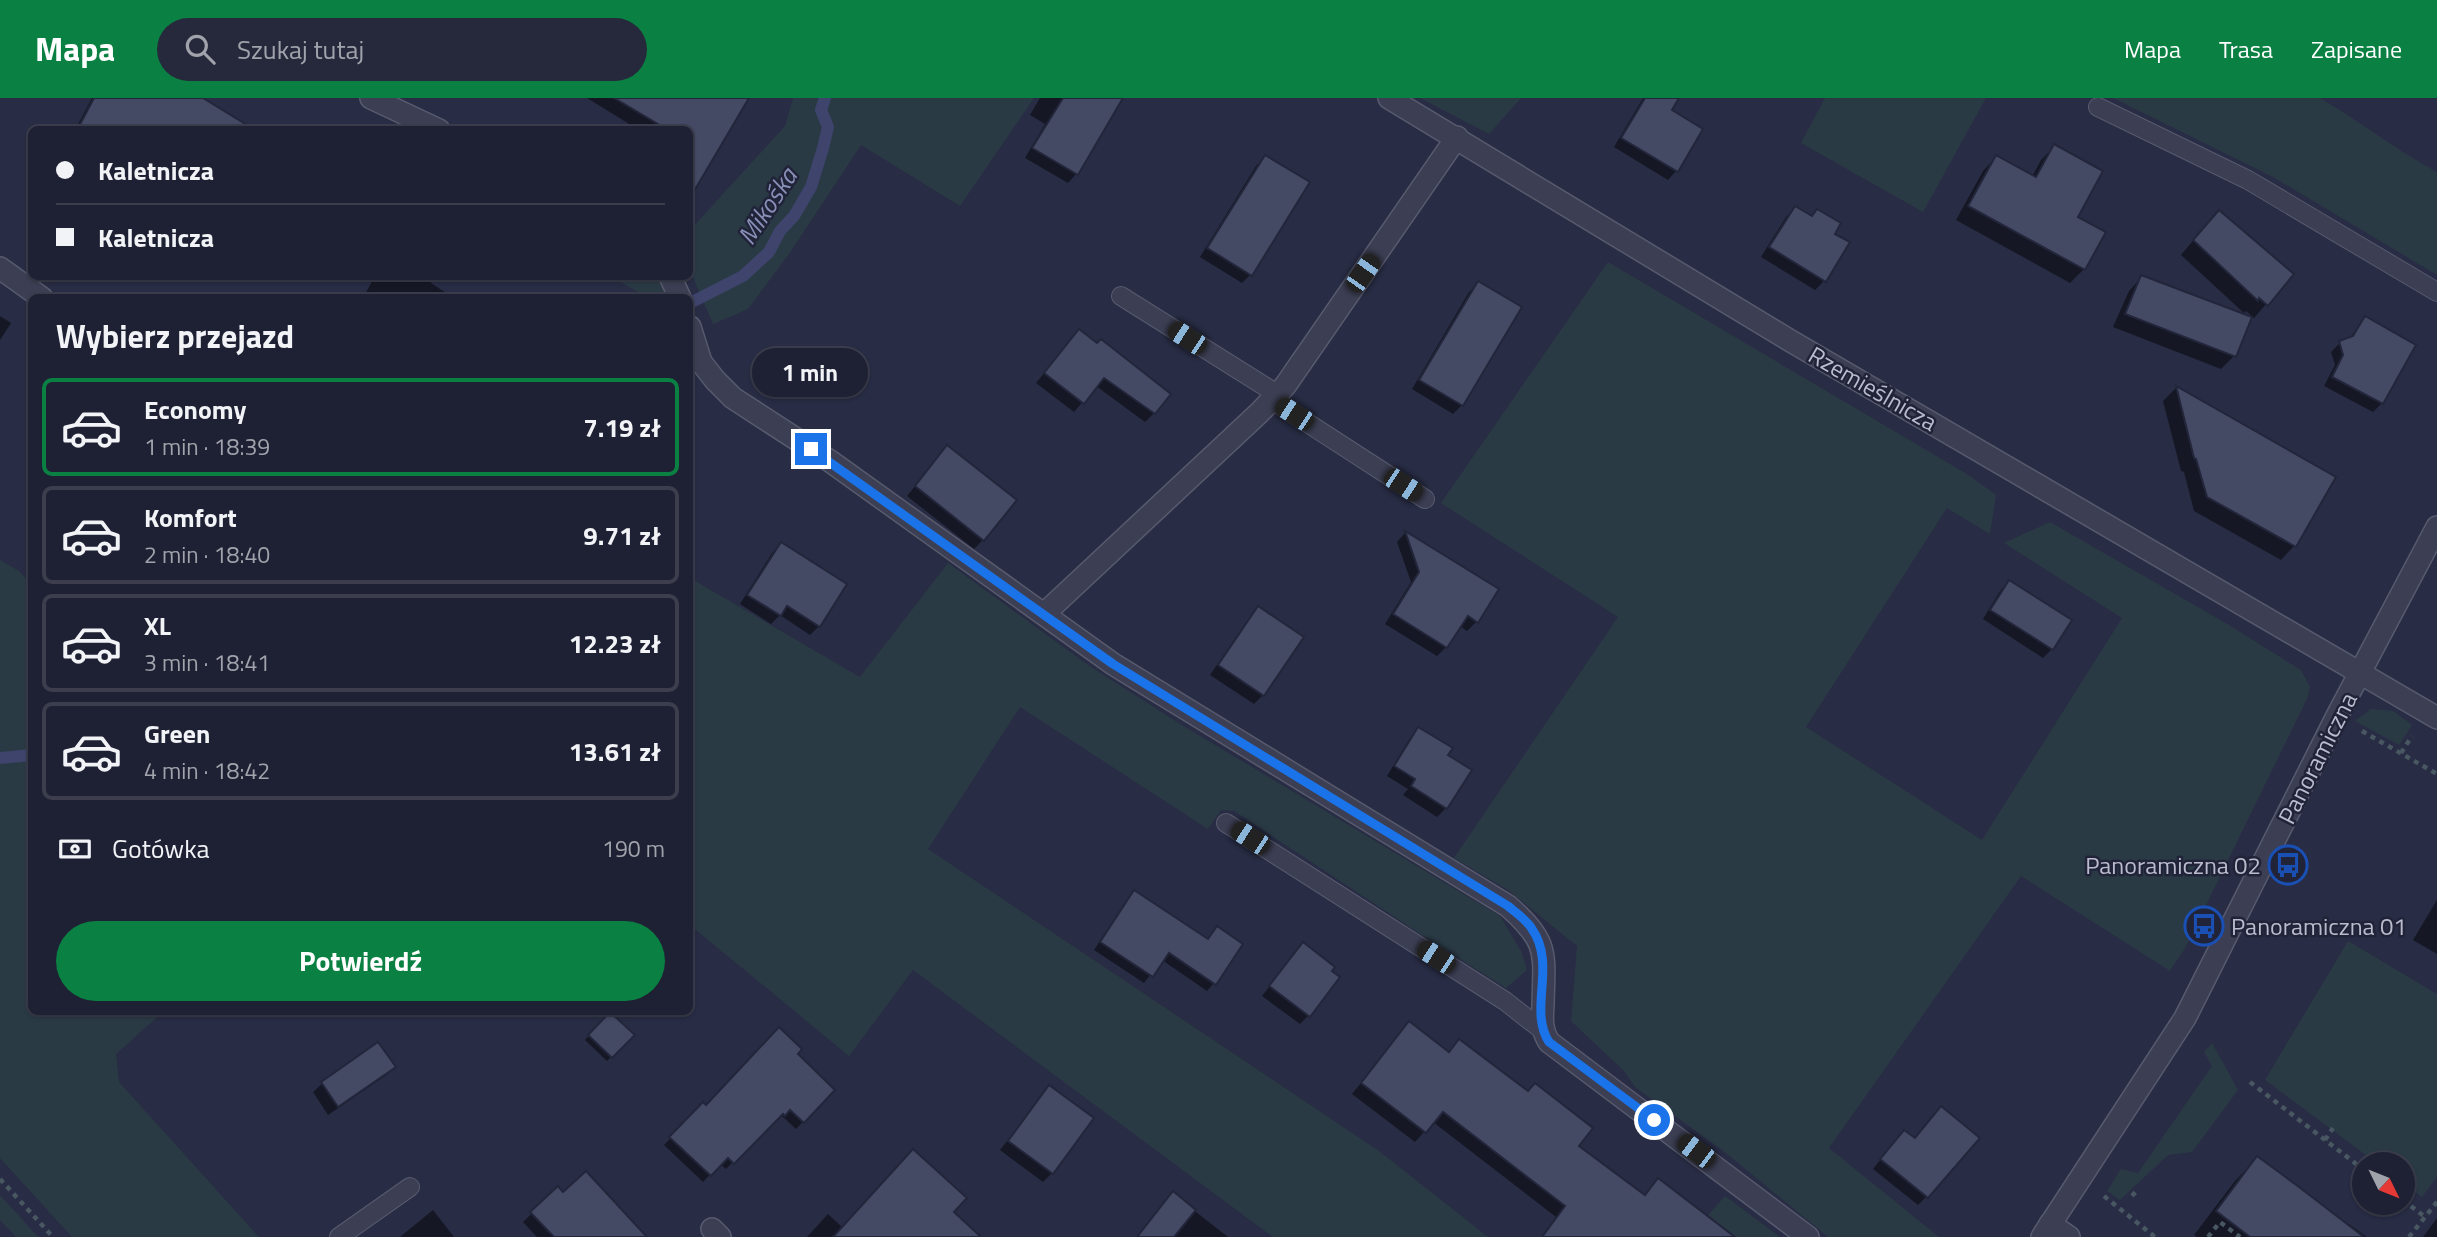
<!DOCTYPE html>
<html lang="pl">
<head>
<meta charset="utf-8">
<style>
	body { margin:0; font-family:"Titillium Web",sans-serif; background:#26293b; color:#f1f3f6; height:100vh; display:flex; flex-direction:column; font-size:26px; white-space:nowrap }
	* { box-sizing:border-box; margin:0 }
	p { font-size:23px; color:#a1a3ac }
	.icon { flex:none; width:38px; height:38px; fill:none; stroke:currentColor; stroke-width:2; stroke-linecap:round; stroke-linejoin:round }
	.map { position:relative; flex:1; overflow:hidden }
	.sheet { position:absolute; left:28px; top:196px; width:665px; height:721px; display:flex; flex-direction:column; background:#1e2133; border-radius:10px; box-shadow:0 2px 5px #0004,0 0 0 2px #3c3e4e }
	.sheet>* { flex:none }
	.banner { position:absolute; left:28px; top:28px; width:665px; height:154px; border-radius:10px; box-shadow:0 2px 5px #0004,0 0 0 2px #3c3e4e; display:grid; align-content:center; height:154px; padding:0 28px; background:#1e2133 }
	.needle { width:46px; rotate:133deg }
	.tools { position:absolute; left:2352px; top:1054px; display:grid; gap:14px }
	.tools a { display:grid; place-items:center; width:63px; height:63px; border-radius:50%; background:#1e2133; box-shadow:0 2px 5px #0004,0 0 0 2px #3c3e4e; font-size:35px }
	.end { position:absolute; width:32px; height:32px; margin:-16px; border:9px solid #1a73e8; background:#fff; box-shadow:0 0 0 4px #fff }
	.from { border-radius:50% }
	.bubble { position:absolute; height:49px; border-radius:24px; background:#1e2133; box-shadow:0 2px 5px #0004,0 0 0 2px #3c3e4e; font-size:23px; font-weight:700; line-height:49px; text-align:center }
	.car { position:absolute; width:21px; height:42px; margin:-21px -10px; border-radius:9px; box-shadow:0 0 5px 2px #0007; background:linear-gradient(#222 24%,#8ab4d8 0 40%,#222 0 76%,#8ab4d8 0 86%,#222 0) }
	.banner b { display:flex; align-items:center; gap:24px; height:66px; font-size:26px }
	.banner b+b { border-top:2px solid #3c3e4e }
	.banner i { width:18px; height:18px; background:#f1f3f6 }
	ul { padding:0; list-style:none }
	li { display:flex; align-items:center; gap:21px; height:98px; margin:0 14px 10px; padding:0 14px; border:4px solid #3c3e4e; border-radius:10px }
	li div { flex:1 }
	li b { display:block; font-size:26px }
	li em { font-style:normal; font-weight:700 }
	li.selected { border-color:#0b8043 }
	li>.icon { width:63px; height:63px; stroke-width:1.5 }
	h2 { padding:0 28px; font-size:32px; line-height:84px }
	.pay { display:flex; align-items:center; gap:18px; height:77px; padding:0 28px; font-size:26px }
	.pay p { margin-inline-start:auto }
	.button { display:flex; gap:14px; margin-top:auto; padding:14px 28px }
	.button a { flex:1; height:80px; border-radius:42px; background:#0b8043; color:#fff; font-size:28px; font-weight:700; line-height:80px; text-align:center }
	header { display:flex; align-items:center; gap:42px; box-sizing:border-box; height:98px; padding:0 35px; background:#0b8043; color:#fff }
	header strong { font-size:33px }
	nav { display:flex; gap:38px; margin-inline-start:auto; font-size:24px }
	.search { width:490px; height:63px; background:#26293b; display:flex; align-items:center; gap:18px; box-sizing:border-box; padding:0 24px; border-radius:38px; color:#a1a3ac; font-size:26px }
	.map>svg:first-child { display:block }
	.green { fill:#2a3a45 }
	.shadow { fill:#0007 }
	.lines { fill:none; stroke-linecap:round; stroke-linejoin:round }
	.stream { stroke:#3e446c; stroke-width:12 }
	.building { fill:#444964; stroke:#23263b; stroke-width:2 }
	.service-casing { stroke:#585a6e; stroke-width:20 }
	.minor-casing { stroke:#585a6e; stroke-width:24 }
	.tertiary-casing { stroke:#585a6e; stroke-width:24 }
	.path { stroke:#485761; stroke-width:4.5; stroke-dasharray:5 5; stroke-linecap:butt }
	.service { stroke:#3c3f53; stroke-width:18 }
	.minor { stroke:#3c3f53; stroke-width:21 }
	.tertiary { stroke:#3c3f53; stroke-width:21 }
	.route { stroke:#1a73e8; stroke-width:9 }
	.labels { text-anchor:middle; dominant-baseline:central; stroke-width:5; stroke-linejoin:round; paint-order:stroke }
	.street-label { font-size:24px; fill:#babccd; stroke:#212439 }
	.poi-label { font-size:24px; fill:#babccd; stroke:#212439; text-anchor:end }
	.water-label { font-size:26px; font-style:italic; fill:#8990b8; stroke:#212439 }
</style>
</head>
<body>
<header>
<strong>Mapa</strong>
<div class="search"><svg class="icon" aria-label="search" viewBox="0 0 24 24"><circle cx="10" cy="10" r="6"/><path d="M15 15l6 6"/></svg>Szukaj tutaj</div>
<nav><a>Mapa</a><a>Trasa</a><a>Zapisane</a></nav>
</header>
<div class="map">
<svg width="2437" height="1139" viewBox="0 0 2437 1139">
	<rect width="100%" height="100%" fill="#282c44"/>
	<!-- green -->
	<g class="green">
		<polygon points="793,0 1034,0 960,108 861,47 789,156 748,211 713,226 690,172 690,132 785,28"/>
		<polygon points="1420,0 1521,0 1489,36"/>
		<polygon points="1825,0 1986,0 1923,114 1801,45"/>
		<path d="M2113,0H2320C2360,23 2396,52 2437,74V177L2273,79Z"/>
		<polygon points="1608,164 1967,376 1996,397 1990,436 1947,410 1806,629 1982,742 2122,520 2004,445 2050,424 2224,524 2301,572 2310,589 2307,601 2185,850 2170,873 2021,778 1829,1050 1939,1139 1828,1139 1726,1055 1635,989 1624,973 1571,923 1577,848 1508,792 1454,760 1618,519 1441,405"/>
		<polygon points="613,179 656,179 660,183 666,199 639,199 641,196"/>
		<polygon points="0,462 19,473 31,486 32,914 163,914 116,956 119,984 259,1139 72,1139 0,1060"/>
		<polygon points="948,465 1088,567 1177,624 1500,818 1521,853 1527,872 1506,890 1422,837 1234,713 1221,712 1208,731 1020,609 928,751 1379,1053 1488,1139 1273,1139 913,872 849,958 690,827 690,480 860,579"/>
		<polygon points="2371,611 2393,613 2412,627 2399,647 2355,623"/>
		<polygon points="2348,843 2437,896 2437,1079 2422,1099 2403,1085 2403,1066 2378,1066 2265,982"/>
		<polygon points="2212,945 2238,992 2192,1054 2168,1057 2120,1102 2107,1093 2121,1071 2138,1075 2212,968 2204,954"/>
		<polygon points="0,1097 38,1139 16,1139 0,1122"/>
		<polygon points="1725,1098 1780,1139 1689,1139"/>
	</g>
	<!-- shadow -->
	<g class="shadow">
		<polygon points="92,0 200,0 233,32 75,32"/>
		<polygon points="587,0 744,0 699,73 690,67 690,32 639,32"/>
		<polygon points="1040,0 1121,0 1076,76 1068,85 1025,60 1045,26 1030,17"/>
		<polygon points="1643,0 1665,0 1670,13 1676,73 1668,82 1614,49"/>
		<polygon points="2055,48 2076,119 2084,171 2070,185 1956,122 1983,73 1996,59 2032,79 2041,62"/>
		<polygon points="1265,59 1250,177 1242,185 1200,159 1256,68"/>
		<polygon points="1795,110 1811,119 1817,113 1833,136 1848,145 1824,183 1815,192 1761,159 1786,119"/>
		<polygon points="2206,127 2292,176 2254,220 2246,213 2244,215 2181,157"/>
		<polygon points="375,178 435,178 431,185 451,198 363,200"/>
		<polygon points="2142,179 2234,258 2221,271 2113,229 2129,193"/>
		<polygon points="1478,186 1462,307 1453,316 1412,291 1469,194"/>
		<polygon points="0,218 11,225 0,242"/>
		<polygon points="2365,220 2382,305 2373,314 2324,288 2335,267 2331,254 2340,245 2349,241"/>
		<polygon points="1079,233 1154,315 1145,324 1096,288 1074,314 1036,285"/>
		<polygon points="2176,290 2333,379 2294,448 2281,462 2194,413 2184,374 2181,373 2163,303"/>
		<polygon points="947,349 983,442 974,451 907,398"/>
		<polygon points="1405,435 1440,456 1476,524 1467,533 1460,528 1446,549 1437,558 1385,526 1411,484 1397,444"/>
		<polygon points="781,446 819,528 810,537 780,517 771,526 740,506 772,455"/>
		<polygon points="2009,484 2052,551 2043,560 1983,521 2000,493"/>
		<polygon points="1259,510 1301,539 1263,597 1254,606 1210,577 1250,519"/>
		<polygon points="1419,631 1446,657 1446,710 1437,719 1403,697 1408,691 1387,678 1410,640"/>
		<polygon points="1135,794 1206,842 1217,830 1214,885 1207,893 1162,862 1144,885 1094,852 1127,802"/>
		<polygon points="2437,802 2437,856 2413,842"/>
		<polygon points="1303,846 1309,917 1300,926 1262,898"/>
		<polygon points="611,915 633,937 607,963 585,942"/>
		<polygon points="1409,925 1448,955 1459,943 1577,1048 1657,1139 1541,1139 1556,1119 1433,1024 1415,1044 1352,996"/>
		<polygon points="378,946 394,969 385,978 328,1017 313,994 322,986"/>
		<polygon points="795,956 833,992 796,1031 782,1018 776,1024 775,1022 726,1071 720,1066 703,1084 664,1047 703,1007 706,1010"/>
		<polygon points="1049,989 1052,1075 1043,1084 1000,1052"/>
		<polygon points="1895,1043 1927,1098 1918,1107 1873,1071"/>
		<polygon points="2257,1060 2347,1128 2349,1126 2367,1139 2197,1139 2194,1137 2235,1083"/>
		<polygon points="557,1091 563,1097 633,1139 537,1139 523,1124"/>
		<polygon points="1173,1096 1228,1139 1137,1139"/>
		<polygon points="433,1112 454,1139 400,1139"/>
		<polygon points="951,1114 979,1139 807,1139 828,1116 843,1130"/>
		<polygon points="2437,1120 2437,1139 2423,1139"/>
	</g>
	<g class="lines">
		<!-- stream -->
		<g class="stream">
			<polyline points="690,205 743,178 769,154 780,133 794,118 811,89 823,50 828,29 821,12 825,0"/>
			<polyline points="0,660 32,657"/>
		</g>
	</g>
	<!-- building -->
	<g class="building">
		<polygon points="94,0 203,0 255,32 77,32"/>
		<polygon points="614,0 749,0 690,100 690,32 668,32"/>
		<polygon points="1063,0 1123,0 1078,77 1032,50"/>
		<polygon points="1645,0 1679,0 1672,12 1703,31 1678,74 1621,40"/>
		<polygon points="2054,46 2103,73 2078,119 2106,134 2085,172 1968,108 1996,57 2036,79"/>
		<polygon points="1265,57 1310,84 1252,178 1207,150"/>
		<polygon points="1795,108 1812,118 1817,111 1841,125 1835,136 1850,144 1826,184 1769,149"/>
		<polygon points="2219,112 2294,176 2268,208 2259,200 2258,203 2193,142"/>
		<polygon points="2141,177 2252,219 2236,259 2125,216"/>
		<polygon points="1478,183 1522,209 1463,308 1419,282"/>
		<polygon points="2365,218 2416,247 2383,306 2332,279 2343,257 2339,243 2353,238"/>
		<polygon points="1079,231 1097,245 1101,241 1171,296 1155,316 1104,280 1084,306 1044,275"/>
		<polygon points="2176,288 2336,379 2296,449 2207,399 2196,361 2194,360"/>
		<polygon points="947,347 1017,402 984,443 915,388"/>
		<polygon points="1405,433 1499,491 1478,525 1468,518 1447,550 1393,516 1419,474"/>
		<polygon points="781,444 847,486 820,529 787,508 781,518 747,497"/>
		<polygon points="2009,482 2072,522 2053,552 1990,512"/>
		<polygon points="1258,508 1304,539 1264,598 1218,567"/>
		<polygon points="1418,629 1453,650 1448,657 1472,672 1447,711 1411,688 1415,681 1394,668"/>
		<polygon points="1134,792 1208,841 1217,828 1243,846 1216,887 1169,855 1153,879 1100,844"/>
		<polygon points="1303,844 1335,869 1332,873 1340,879 1310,919 1269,888"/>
		<polygon points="610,914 635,937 612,960 588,937"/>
		<polygon points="1409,923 1449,954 1459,941 1528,993 1535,985 1593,1030 1579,1048 1645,1097 1658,1080 1735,1139 1542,1139 1565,1108 1443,1014 1426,1035 1361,985"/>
		<polygon points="779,929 802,951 798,956 835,992 804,1025 790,1012 785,1018 783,1016 734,1066 728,1060 711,1078 669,1039 703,1004 706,1007"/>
		<polygon points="378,944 396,969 338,1009 321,984"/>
		<polygon points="1049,987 1094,1020 1053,1076 1008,1043"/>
		<polygon points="1941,1008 1980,1040 1928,1100 1880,1061 1904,1032 1915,1040"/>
		<polygon points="913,1051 967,1100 954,1114 981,1139 833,1139"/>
		<polygon points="2257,1058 2299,1089 2364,1139 2250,1139 2216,1113"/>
		<polygon points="586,1073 647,1139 554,1139 530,1114 558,1088 563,1094"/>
		<polygon points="1173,1093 1196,1112 1174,1139 1137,1139"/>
	</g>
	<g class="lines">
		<!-- service casing -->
		<g class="service-casing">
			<g id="service">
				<polyline points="2098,9 2248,82 2437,194"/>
				<polyline points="1121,198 1277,296"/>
				<polyline points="1272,302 1425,401"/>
				<polyline points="1226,725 1505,903 1542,932"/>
				<polyline points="339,1139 410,1089"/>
			</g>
		</g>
		<!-- minor casing -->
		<g class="minor-casing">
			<g id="minor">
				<polyline points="371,0 439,32"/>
				<polyline points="1389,0 1789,242 2437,620"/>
				<polyline points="0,170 42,200"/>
				<polyline points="670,178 680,200"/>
				<path d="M690,229L701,264L715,282L733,300L830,363L1113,566L1508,808C1550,845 1544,855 1543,907C1542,922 1541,931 1549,944L1808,1139"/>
				<polyline points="1044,516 1259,315 1285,288 1457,39"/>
				<polyline points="2050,1126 2069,1139"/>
				<polyline points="712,1131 720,1139"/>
			</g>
		</g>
		<!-- tertiary casing -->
		<g class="tertiary-casing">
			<polyline id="tertiary" points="2042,1139 2185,920 2337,618 2437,429"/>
		</g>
		<!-- path -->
		<g class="path">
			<polyline points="2362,633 2437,676"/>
			<polyline points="2401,655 2412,638"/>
			<polyline points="2250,984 2364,1072"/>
			<polyline points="2325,1042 2333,1030"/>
			<polyline points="0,1081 53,1139"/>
			<polyline points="2104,1098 2155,1139"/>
			<polyline points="2132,1098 2138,1091"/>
			<polyline points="2403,1102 2425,1119"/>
			<polyline points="2208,1139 2220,1124 2240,1139"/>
			<polyline points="2409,1139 2437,1104"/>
		</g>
		<!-- service -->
		<use href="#service" class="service"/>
		<!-- minor -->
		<use href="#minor" class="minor"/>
		<!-- tertiary -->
		<use href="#tertiary" class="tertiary"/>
	</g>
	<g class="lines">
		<!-- route -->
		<path class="route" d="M811,351L1113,566L1508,808C1516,815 1527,822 1532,831C1557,867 1528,912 1549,944L1654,1022"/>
	</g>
	<!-- icons -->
	<defs>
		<g id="bus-ring" transform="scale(2.0125)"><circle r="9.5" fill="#212439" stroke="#1a4fb4" stroke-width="1.5"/><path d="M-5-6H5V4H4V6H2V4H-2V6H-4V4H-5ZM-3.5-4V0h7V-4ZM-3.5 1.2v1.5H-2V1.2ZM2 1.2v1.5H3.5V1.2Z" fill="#1a4fb4"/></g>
	</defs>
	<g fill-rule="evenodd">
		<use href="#bus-ring" x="2288" y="767"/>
		<use href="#bus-ring" x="2204" y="828"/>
	</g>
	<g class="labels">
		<!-- street labels -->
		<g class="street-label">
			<text transform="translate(1873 290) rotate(30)">Rzemieślnicza</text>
			<text transform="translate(2317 660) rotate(-63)">Panoramiczna</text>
		</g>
		<!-- poi labels -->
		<g class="poi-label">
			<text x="2261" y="767">Panoramiczna 02</text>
			<text x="2231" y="828" text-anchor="start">Panoramiczna 01</text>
		</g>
		<!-- water labels -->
		<g class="water-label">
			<text transform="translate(767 108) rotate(-57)">Mikośka</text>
		</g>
	</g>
</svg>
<div class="tools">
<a><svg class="needle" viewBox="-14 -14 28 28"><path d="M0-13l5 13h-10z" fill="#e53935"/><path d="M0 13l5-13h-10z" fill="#a1a3ac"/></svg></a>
</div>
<i class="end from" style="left:1654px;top:1022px"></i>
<i class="end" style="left:811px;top:351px"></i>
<div class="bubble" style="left:752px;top:250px;width:116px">1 min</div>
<i class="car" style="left:1363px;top:175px;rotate:35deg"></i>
<i class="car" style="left:1187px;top:240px;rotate:303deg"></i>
<i class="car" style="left:1294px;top:316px;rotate:303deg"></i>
<i class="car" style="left:1403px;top:387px;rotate:123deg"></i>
<i class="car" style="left:1250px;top:740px;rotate:303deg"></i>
<i class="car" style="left:1436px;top:859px;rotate:303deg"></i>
<i class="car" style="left:1696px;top:1053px;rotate:307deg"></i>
<div class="banner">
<b><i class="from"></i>Kaletnicza</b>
<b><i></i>Kaletnicza</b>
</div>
<section class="sheet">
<h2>Wybierz przejazd</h2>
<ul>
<li class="selected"><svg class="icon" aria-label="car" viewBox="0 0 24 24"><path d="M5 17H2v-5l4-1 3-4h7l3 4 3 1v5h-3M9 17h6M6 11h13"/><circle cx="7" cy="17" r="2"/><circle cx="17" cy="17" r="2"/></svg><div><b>Economy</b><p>1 min · 18:39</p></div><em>7.19 zł</em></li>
<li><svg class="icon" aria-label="car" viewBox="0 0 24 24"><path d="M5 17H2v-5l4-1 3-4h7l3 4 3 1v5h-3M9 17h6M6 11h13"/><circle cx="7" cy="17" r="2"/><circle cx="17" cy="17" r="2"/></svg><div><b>Komfort</b><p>2 min · 18:40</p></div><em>9.71 zł</em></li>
<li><svg class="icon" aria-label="car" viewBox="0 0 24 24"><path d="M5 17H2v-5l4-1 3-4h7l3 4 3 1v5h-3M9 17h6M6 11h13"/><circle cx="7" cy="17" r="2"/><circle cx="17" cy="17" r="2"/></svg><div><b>XL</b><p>3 min · 18:41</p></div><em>12.23 zł</em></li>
<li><svg class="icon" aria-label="car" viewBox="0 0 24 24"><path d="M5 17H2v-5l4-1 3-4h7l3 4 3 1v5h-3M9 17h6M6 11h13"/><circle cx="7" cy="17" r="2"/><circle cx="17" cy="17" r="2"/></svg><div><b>Green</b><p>4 min · 18:42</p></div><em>13.61 zł</em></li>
</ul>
<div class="pay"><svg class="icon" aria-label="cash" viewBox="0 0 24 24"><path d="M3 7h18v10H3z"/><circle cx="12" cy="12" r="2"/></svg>Gotówka<p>190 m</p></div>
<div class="button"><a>Potwierdź</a></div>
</section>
</div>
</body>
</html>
